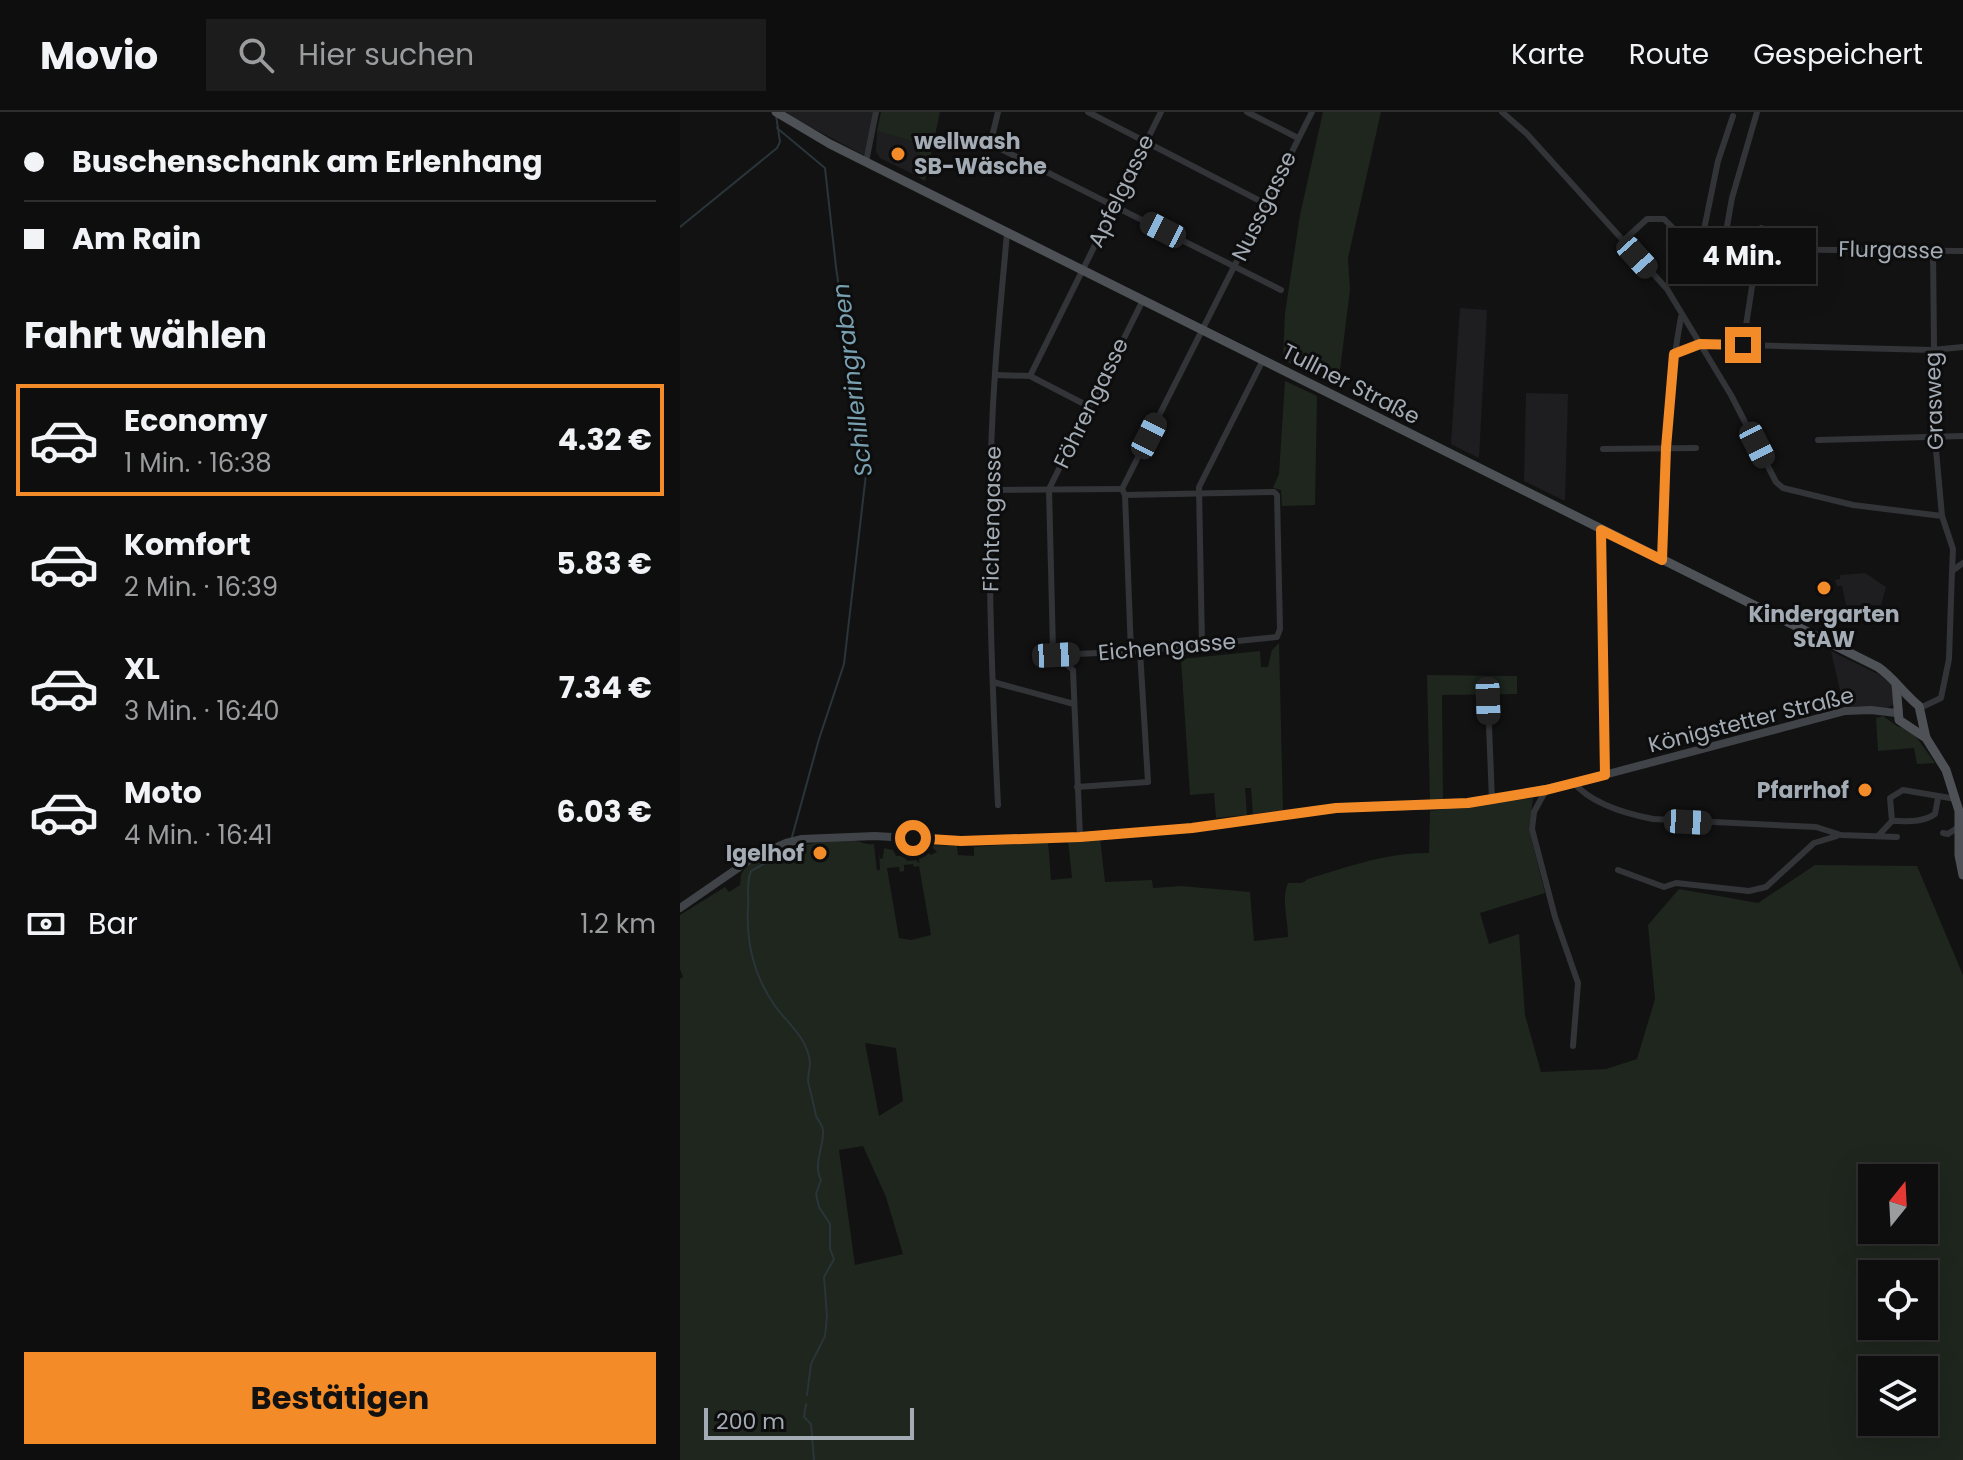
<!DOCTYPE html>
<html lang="de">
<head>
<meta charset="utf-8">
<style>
	body { margin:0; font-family:Poppins,sans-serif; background:#1c1c1c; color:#f1f3f6; height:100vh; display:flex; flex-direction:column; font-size:30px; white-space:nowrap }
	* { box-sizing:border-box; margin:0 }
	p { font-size:26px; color:#9b9c9e }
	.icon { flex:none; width:44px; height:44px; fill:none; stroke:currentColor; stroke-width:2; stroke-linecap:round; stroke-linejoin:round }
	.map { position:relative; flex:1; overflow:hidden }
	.side { display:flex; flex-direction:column; background:#0e0e0e; width:680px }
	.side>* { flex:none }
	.top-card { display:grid; align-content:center; height:176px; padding:0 24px; background:#0e0e0e }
	.needle { width:52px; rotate:18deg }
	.controls { position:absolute; left:1178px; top:1052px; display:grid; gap:16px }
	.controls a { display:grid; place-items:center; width:80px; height:80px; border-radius:0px; background:#0e0e0e; box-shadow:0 8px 32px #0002,0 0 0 2px #2e2e2e; font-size:40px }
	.scale { position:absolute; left:24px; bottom:20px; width:210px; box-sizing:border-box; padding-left:8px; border:4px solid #a3abb4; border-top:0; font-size:22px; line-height:28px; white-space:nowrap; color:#a3abb4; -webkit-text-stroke:6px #0d0d0e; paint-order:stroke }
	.end { position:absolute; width:36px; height:36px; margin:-18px; border:10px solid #f48b29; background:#111; box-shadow:0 0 0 4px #111 }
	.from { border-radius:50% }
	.bubble { position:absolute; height:56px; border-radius:0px; background:#0e0e0e; box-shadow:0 8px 32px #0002,0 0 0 2px #2e2e2e; font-size:26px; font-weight:700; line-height:56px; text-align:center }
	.car { position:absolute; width:24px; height:48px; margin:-24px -12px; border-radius:10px; box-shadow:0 0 6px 2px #0007; background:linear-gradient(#222 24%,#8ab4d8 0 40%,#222 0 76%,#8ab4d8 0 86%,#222 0) }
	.top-card b { display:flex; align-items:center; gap:28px; height:76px; font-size:30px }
	.top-card b+b { border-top:2px solid #2e2e2e }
	.top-card i { width:20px; height:20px; background:#f1f3f6 }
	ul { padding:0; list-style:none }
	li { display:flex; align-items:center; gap:24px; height:112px; margin:0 16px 12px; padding:0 8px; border:4px solid transparent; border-radius:0px }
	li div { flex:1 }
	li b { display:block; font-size:30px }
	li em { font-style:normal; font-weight:700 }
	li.current { border-color:#f48b29 }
	li>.icon { width:72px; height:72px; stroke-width:1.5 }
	h2 { padding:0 24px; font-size:36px; line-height:96px }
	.pay { display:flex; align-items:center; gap:20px; height:88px; padding:0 24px; font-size:30px }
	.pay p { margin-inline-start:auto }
	.primary-button { display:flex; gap:16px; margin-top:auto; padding:16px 24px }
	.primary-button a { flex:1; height:92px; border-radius:0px; background:#f48b29; color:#111; font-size:32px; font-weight:700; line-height:92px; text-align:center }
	header { display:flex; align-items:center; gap:48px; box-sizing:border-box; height:112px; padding:0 40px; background:#0e0e0e; border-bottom:2px solid #2e2e2e }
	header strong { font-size:38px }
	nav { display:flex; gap:44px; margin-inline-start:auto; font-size:28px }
	.search { width:560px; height:72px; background:#1c1c1c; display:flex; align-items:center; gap:20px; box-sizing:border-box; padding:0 28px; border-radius:0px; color:#9b9c9e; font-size:30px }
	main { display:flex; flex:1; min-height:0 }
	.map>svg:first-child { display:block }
	.built { fill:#1e1e20 }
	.green { fill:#1e261e; fill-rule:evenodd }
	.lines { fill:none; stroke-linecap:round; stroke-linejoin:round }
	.stream { stroke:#2a3539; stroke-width:2 }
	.minor { stroke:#323438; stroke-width:6 }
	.secondary { stroke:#404448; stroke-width:8 }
	.primary { stroke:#4e5257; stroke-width:9 }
	.route { stroke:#f48b29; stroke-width:10 }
	.poi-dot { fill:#f48b29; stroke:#0d0d0e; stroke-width:3 }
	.labels { text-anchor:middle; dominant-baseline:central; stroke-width:6; stroke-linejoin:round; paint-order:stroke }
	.poi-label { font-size:22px; font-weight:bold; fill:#a3abb4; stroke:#0d0d0e; text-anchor:end }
	.street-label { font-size:22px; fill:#a3abb4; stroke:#0d0d0e }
	.water-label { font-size:24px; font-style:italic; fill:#78a0b0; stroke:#0d0d0e }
</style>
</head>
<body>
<header>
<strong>Movio</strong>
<div class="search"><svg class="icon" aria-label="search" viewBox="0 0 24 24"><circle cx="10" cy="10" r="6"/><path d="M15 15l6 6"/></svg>Hier suchen</div>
<nav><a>Karte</a><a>Route</a><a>Gespeichert</a></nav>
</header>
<main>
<section class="side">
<div class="top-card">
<b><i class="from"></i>Buschenschank am Erlenhang</b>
<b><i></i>Am Rain</b>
</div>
<h2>Fahrt wählen</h2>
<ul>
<li class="current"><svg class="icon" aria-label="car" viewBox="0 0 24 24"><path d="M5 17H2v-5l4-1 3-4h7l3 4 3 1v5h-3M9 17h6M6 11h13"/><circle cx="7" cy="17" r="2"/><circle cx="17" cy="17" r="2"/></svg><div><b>Economy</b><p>1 Min. · 16:38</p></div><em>4.32 €</em></li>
<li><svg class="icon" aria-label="car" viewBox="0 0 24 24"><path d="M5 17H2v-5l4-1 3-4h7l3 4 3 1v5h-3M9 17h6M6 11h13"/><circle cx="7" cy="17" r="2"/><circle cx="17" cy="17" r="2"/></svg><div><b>Komfort</b><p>2 Min. · 16:39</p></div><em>5.83 €</em></li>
<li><svg class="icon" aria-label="car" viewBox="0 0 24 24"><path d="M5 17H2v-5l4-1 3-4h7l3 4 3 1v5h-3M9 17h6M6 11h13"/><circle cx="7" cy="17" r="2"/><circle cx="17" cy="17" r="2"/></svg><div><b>XL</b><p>3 Min. · 16:40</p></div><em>7.34 €</em></li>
<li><svg class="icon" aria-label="car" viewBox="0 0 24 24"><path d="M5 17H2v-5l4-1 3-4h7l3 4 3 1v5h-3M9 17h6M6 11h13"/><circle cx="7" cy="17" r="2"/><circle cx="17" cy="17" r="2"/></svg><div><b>Moto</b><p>4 Min. · 16:41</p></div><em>6.03 €</em></li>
</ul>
<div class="pay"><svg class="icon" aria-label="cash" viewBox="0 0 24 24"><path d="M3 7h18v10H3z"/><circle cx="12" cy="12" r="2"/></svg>Bar<p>1.2 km</p></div>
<div class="primary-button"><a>Bestätigen</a></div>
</section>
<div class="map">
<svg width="1283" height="1348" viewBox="0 0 1283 1348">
	<rect width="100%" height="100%" fill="#121213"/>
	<!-- built -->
	<g class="built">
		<polygon points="106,0 198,0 189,46 112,5"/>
		<polygon points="197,19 241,32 235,63 200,46 196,40"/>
		<polygon points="780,196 807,198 799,346 771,332"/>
		<polygon points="846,281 888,282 885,389 844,369"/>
		<polygon points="1185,461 1206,475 1201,493 1166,493 1162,474 1157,474 1155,468 1160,467 1160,463"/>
		<polygon points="1151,539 1202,564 1211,572 1215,584 1214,592 1207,596 1177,594 1164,596"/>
	</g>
	<!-- green -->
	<g class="green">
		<polygon points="201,0 260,0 245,69 235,63 241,32 197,19"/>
		<polygon points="643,0 701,0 668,146 670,178 660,258 616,254 603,248 605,201 620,103"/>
		<polygon points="605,269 637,284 635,393 602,394 601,378 593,376 599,362"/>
		<polygon points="599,531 603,698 573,702 571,676 565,676 567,703 536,706 534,681 510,683 501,547 580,539 581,555 588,555 592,538"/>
		<polygon points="747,563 837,564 837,582 762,583 763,689 750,689"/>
		<polygon points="1203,604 1217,614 1232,619 1255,651 1237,652 1234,636 1198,639 1196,606"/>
		<path d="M853,686L849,717L865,781L800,801L809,832L839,822L845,903L861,960L926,957L957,947L975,887L968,813L999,777L1078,791L1135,753L1237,754L1283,863V1348H0V867L3,865L0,857V803L45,775L49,780L60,773C61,769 60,764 62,761C73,737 152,726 176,729C183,730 186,733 194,732L197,759L200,757L199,740L200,747L203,746L204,736L213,738L216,744L229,743V736L233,735V745L226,747L227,749L236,748L239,751L240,733L251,743L257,740L250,733L277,734L278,743L294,744V735L368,729L371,768L392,766L388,728L420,726L425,770L472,768L473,776L501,774L570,780L574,829L608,825C608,807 601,788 608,771H622L628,767C667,755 708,740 749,741L750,699ZM233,752L234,755L239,754L251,823L231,828L219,826L207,756L219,755L220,760L224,759V753ZM185,931L216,936L223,989L199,1004ZM183,1034L206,1085L223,1142L175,1153L159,1038ZM1192,1066H1244V1118H1192ZM1192,1162H1244V1214H1192ZM1192,1258H1244V1310H1192Z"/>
	</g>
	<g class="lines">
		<!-- stream -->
		<g class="stream">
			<polyline points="97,16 145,56 156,155 186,362 164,552 139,627 112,725"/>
			<polyline points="0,115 97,36 100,30 96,3"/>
			<path d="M113,736L71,759C66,770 69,782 68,795C66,830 74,864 95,894C108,912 127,925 130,950C130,956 128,962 128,969C128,970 136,1002 136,1004C139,1010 144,1014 143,1021C143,1036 133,1054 141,1068L136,1082L139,1095L150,1112V1137L154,1147L144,1165L147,1204L145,1224L131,1252L127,1283"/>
			<polyline points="126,1292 124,1305 131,1312 134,1348"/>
		</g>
		<!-- minor -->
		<g class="minor">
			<polyline points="318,0 312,25 317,35 601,178"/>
			<polyline points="408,0 586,92"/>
			<polyline points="567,0 618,26"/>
			<polyline points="822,0 847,22 987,177 1051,283 1096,370 1103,376 1173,393 1262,404"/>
			<polyline points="186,50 196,0"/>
			<polyline points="943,129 967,107 984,107 1011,134 1020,137 1283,139"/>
			<polyline points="1020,137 1038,49 1053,4"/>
			<polyline points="1043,137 1052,86 1077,0"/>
			<polyline points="1253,139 1255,327 1262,404 1273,437 1272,459"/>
			<polyline points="1063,233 1252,238 1283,235"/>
			<polyline points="994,242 1020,232 1063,233 1081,116"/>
			<polyline points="315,263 350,264 408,294"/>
			<polyline points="350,264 481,0"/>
			<polyline points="1138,328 1283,324"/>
			<polyline points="923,337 1016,336"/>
			<polyline points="312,378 442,377"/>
			<polyline points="921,418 925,663"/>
			<path d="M982,448C986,367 986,285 1001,205"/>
			<polyline points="522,533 519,375 583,248"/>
			<polyline points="451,540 445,383 442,377 632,0"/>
			<polyline points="376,543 460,539 597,525 600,517 597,383 594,380 445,383"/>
			<polyline points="313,570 394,592"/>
			<polyline points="808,589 812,688"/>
			<polyline points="1240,596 1261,586 1269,547 1272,459 1283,451"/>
			<path d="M894,671C912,692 947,702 973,707L1136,715L1161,723L1217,725"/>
			<polyline points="397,675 468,670 460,539"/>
			<polyline points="866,678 854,700 852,717 875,805 898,871 893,934"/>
			<path d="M318,693C311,551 305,403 315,261C318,214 323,168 327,121"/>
			<path d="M1212,709C1227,709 1242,711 1255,702L1258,686"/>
			<polyline points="1263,721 1268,722 1280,714"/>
			<polyline points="1198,724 1212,709 1210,686 1223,678 1276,687"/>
			<polyline points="400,725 393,558 376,543 373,538 369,377 463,188"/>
			<polyline points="938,758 984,775 996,771 1069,779 1086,775 1134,731 1157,724"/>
		</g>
		<!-- secondary -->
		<polyline class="secondary" points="0,796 74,745 106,731 122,727 195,724 281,729 400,725 512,716 656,696 768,693 812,688 894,671 1165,599 1191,598 1216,601"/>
		<!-- primary -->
		<g class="primary">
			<path d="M96,0L150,32L238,76L1198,555C1214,566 1224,582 1239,594L1246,626"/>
			<polyline points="1216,572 1219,608 1246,626 1266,658 1279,699 1279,743 1283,763"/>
		</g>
	</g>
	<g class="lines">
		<!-- route -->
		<polyline class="route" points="233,726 281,729 400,725 512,716 656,696 788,691 866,678 925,663 921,418 982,448 986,336 994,242 1020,232 1063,233"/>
	</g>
	<!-- markers -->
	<g class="poi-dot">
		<circle cx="218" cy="42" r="8"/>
		<circle cx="1144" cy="476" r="8"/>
		<circle cx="1185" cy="678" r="8"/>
		<circle cx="140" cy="741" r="8"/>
	</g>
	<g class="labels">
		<!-- poi labels -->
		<g class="poi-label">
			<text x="234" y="29" text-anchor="start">wellwash<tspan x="234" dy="25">SB-Wäsche</tspan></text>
			<text x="1144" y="502" text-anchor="middle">Kindergarten<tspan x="1144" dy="25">StAW</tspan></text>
			<text x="1169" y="678">Pfarrhof</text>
			<text x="124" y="741">Igelhof</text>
		</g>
		<!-- street labels -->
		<g class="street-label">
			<text transform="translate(441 79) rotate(-64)">Apfelgasse</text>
			<text transform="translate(584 94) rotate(-64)">Nussgasse</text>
			<text transform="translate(1211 138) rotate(1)">Flurgasse</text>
			<text transform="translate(671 272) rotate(27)">Tullner Straße</text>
			<text transform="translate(1254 289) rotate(-92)">Grasweg</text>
			<text transform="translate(411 291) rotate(-64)">Föhrengasse</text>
			<text transform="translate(312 407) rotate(-89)">Fichtengasse</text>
			<text transform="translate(487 535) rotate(-5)">Eichengasse</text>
			<text transform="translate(1071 608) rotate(-14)">Königstetter Straße</text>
		</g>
		<!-- water labels -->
		<g class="water-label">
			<text transform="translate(172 268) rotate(-97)">Schilleringraben</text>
		</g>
	</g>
</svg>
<div class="controls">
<a><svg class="needle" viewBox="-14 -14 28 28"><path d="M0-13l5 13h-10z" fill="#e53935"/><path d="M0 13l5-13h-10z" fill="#9b9c9e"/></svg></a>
<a><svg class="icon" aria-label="locate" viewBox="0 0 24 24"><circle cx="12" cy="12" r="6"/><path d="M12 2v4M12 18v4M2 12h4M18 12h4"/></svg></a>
<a><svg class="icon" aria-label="layers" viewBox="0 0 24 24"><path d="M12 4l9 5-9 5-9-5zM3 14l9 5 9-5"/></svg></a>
</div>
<div class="scale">200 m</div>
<i class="end from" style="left:233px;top:726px"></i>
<i class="end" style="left:1063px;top:233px"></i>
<div class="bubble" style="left:988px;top:116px;width:148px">4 Min.</div>
<i class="car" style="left:483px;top:118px;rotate:297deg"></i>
<i class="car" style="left:957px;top:145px;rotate:138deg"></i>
<i class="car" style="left:469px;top:324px;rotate:27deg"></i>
<i class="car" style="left:1077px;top:333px;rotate:153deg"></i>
<i class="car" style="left:376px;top:543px;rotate:87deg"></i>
<i class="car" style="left:808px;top:589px;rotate:178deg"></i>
<i class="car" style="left:1008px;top:710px;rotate:93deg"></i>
</div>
</main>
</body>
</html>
